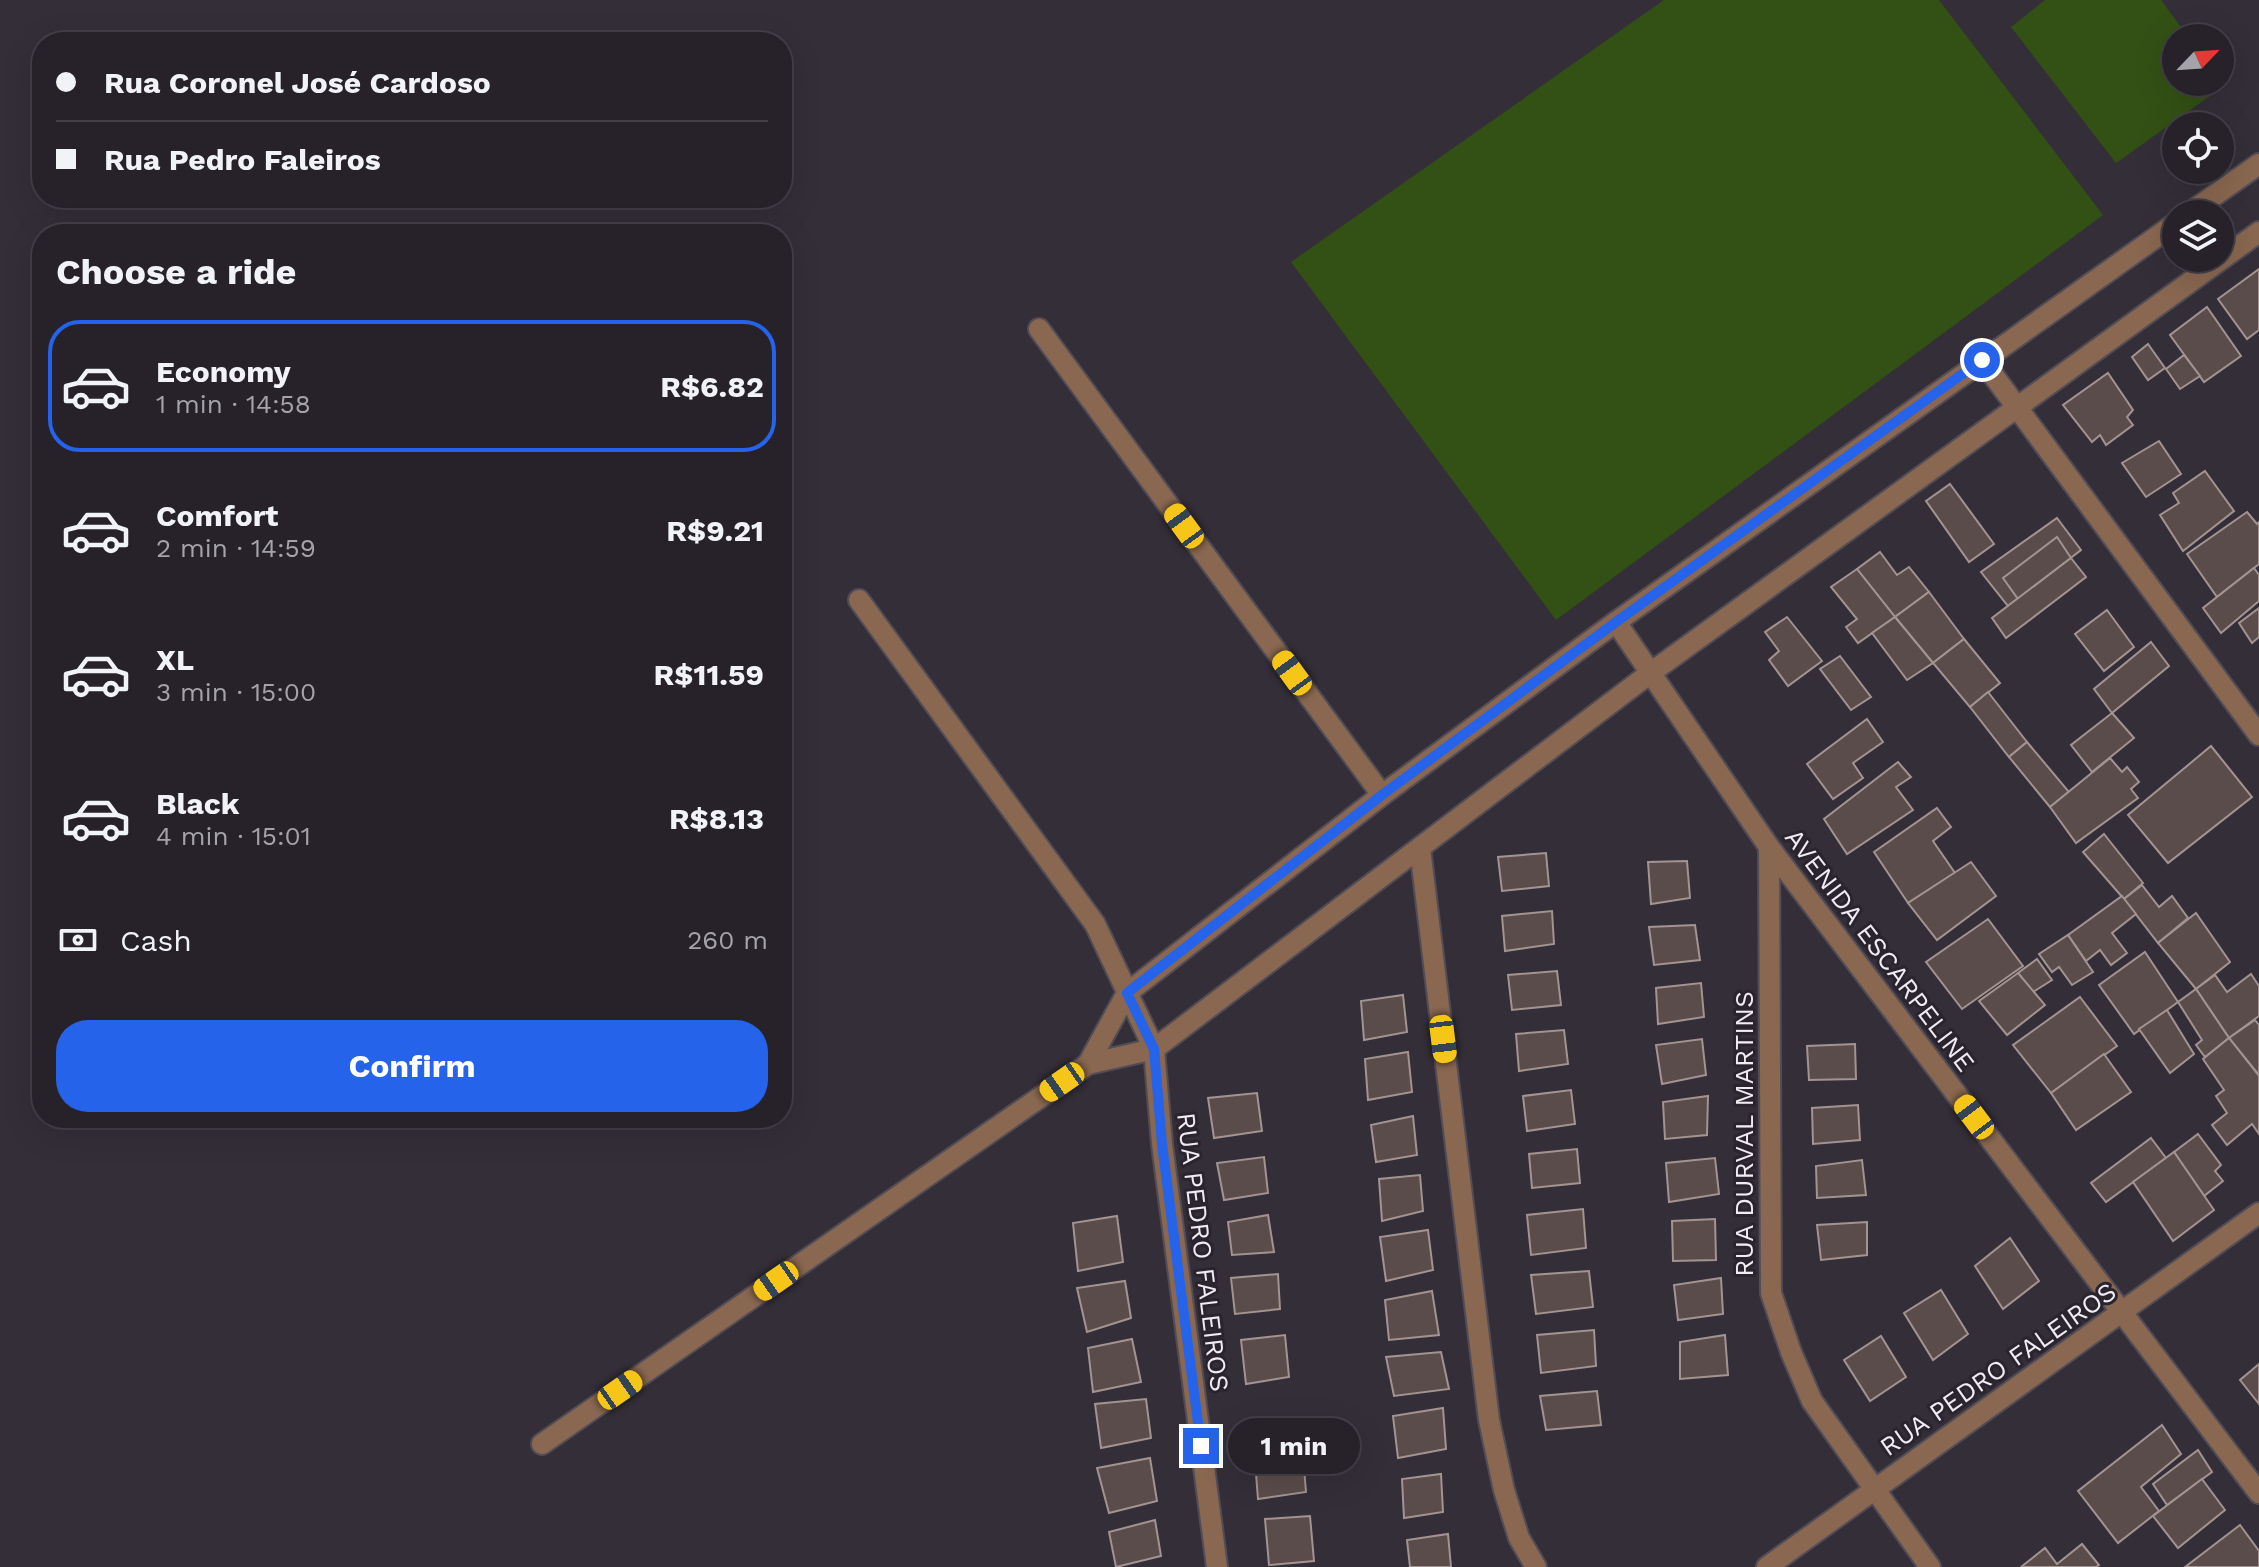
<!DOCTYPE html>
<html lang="en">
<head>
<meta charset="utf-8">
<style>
	body { margin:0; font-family:"Work Sans",sans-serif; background:#332f36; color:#f1f3f6; height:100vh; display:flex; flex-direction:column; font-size:30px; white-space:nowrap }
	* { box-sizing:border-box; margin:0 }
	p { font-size:26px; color:#a4a4a8 }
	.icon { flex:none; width:44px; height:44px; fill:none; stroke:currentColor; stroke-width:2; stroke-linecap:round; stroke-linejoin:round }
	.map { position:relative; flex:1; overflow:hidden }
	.side { position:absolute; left:32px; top:224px; width:760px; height:904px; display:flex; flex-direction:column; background:#27222a; border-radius:32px; box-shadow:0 8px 32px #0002,0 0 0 2px #433f47 }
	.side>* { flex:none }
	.hud { position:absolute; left:32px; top:32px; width:760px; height:176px; border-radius:32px; box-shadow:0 8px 32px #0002,0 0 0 2px #433f47; display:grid; align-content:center; height:176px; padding:0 24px; background:#27222a }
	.needle { width:52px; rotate:65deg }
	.tools { position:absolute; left:2162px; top:24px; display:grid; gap:16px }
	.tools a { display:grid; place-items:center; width:72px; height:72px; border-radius:50%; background:#27222a; box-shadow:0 8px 32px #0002,0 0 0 2px #433f47; font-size:40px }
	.end { position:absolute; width:36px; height:36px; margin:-18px; border:10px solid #2563eb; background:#fff; box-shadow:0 0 0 4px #fff }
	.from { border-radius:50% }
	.bubble { position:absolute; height:56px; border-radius:28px; background:#27222a; box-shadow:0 8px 32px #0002,0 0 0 2px #433f47; font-size:26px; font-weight:700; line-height:56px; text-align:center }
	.car { position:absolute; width:24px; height:48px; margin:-24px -12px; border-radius:10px; box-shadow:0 0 6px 2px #0007; background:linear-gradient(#f5c518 24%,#345 0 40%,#f5c518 0 76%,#345 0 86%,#f5c518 0) }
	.hud b { display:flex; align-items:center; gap:28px; height:76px; font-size:30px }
	.hud b+b { border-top:2px solid #433f47 }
	.hud i { width:20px; height:20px; background:#f1f3f6 }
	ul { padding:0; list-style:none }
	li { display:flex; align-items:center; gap:24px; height:132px; margin:0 16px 12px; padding:0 8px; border:4px solid transparent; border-radius:32px }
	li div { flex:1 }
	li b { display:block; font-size:30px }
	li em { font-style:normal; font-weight:700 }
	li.current { border-color:#2563eb }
	li>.icon { width:72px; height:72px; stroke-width:1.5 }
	h2 { padding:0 24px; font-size:36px; line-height:96px }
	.pay { display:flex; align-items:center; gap:20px; height:88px; padding:0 24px; font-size:30px }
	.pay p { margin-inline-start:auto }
	.action { display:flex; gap:16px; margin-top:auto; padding:16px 24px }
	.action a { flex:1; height:92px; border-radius:32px; background:#2563eb; color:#fff; font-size:32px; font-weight:700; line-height:92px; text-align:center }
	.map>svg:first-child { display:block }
	.green { fill:#335115 }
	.building { fill:#5a4c4a; stroke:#a39391; stroke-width:2 }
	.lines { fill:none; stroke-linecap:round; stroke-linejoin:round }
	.minor-casing { stroke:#524c56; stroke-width:24 }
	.minor { stroke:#896750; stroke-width:20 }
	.route { stroke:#2563eb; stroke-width:10 }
	.labels { text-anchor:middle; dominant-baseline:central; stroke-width:6; stroke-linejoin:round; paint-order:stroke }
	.street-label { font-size:26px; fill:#efecf2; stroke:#2a242e }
</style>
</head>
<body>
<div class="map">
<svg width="2259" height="1567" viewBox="0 0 2259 1567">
	<rect width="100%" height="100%" fill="#342e38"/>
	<!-- green -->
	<g class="green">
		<polygon points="1664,0 1939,0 2103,215 1556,620 1291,262"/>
		<polygon points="2045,0 2161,0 2189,38 2176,38 2176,82 2220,81 2224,86 2116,163 2011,27"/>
	</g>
	<!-- building -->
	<g class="building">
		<polygon points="2259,269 2259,330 2247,339 2218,299"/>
		<polygon points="2207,307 2241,356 2204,382 2170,335"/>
		<polygon points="2148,344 2165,368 2148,380 2132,357"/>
		<polygon points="2184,355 2200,376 2180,389 2166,369"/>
		<polygon points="2108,373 2133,410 2127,417 2133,425 2106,445 2100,435 2092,442 2063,405"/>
		<polygon points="2159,441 2181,474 2146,497 2122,463"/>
		<polygon points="2205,471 2234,511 2183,551 2160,515 2179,503 2173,493"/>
		<polygon points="1950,484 1994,544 1969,562 1926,501"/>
		<polygon points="2247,512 2257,524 2259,522 2259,564 2217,597 2187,554"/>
		<polygon points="2057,518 2081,550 2008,606 1981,572"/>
		<polygon points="2057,537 2071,558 2018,599 2003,578"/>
		<polygon points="1880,552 1897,575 1909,567 1929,592 1895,617 1857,569"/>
		<polygon points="2071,558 2086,577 2006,638 1992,618"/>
		<polygon points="2254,568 2259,575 2259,601 2221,633 2203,608"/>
		<polygon points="1857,569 1895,617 1858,643 1846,627 1857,619 1831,587"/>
		<polygon points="1929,592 1964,639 1933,663 1895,617"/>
		<polygon points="2259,608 2259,637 2252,643 2239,623"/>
		<polygon points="2107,610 2134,647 2104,671 2075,634"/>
		<polygon points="1787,617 1822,661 1788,686 1769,660 1779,651 1765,632"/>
		<polygon points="1895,617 1933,663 1907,680 1872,633"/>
		<polygon points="1964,639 2000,683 1970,707 1933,663"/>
		<polygon points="2151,642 2169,666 2112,713 2094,689"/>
		<polygon points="1840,656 1871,697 1851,710 1820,669"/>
		<polygon points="1988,692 2027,742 2009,757 1970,707"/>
		<polygon points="2112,713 2134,738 2092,772 2071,745"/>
		<polygon points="1867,719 1883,742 1853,763 1863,778 1833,799 1807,764"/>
		<polygon points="2027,742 2069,792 2050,807 2009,757"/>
		<polygon points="2211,746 2252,797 2168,863 2128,815"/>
		<polygon points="2110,758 2122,772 2127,767 2139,782 2131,789 2138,798 2076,843 2050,807"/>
		<polygon points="1898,762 1911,777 1896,787 1913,810 1847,854 1824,819"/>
		<polygon points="1937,808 1951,827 1933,841 1955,873 1908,903 1874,852"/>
		<polygon points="2104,834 2143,883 2124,899 2083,852"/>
		<polygon points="1546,853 1549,886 1502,891 1498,857"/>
		<polygon points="1687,861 1690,898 1651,904 1648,862"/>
		<polygon points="1971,862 1996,896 1937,940 1908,903"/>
		<polygon points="2142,885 2159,907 2172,896 2188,918 2158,943 2124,899"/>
		<polygon points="2122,896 2136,914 2112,933 2127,953 2111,965 2100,950 2086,961 2068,935"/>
		<polygon points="1552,911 1554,944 1505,951 1502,916"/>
		<polygon points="2196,913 2230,962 2196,989 2158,943"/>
		<polygon points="1988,919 2023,966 1962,1009 1926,962"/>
		<polygon points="1695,925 1700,960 1654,965 1649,927"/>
		<polygon points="2068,935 2093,972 2072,985 2059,967 2052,972 2039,954"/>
		<polygon points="2145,952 2178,1002 2134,1034 2099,985"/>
		<polygon points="2037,959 2052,980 2033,992 2018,973"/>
		<polygon points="1557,971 1561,1005 1512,1010 1508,975"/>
		<polygon points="2018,973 2045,1005 2007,1035 1979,1001"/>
		<polygon points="2251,974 2259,986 2259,1016 2229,1038 2196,989 2215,975 2227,992"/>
		<polygon points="1701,983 1704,1017 1658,1024 1656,988"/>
		<polygon points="2196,989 2229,1038 2205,1057 2196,1045 2202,1040 2178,1002"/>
		<polygon points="1403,995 1407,1032 1364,1040 1361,1001"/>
		<polygon points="2080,997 2117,1046 2051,1093 2013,1045"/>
		<polygon points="2167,1010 2194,1054 2170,1073 2139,1029"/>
		<polygon points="2255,1020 2259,1025 2259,1075 2229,1038"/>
		<polygon points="1564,1030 1568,1064 1519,1071 1516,1034"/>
		<polygon points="2229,1038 2259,1076 2259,1134 2252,1124 2227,1145 2212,1125 2227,1113 2216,1096 2224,1090 2203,1059"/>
		<polygon points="1702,1039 1706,1075 1662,1084 1656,1045"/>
		<polygon points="1855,1044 1856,1079 1809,1080 1807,1046"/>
		<polygon points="1408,1052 1412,1092 1368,1100 1365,1059"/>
		<polygon points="2104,1054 2131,1092 2076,1130 2051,1093"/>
		<polygon points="1571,1090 1575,1124 1527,1131 1523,1096"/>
		<polygon points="1257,1093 1262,1131 1214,1138 1208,1098"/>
		<polygon points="1708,1096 1707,1135 1665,1139 1663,1102"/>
		<polygon points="1858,1105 1860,1140 1813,1144 1812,1108"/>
		<polygon points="1413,1116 1417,1155 1376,1162 1371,1125"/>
		<polygon points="2198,1134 2221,1165 2215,1171 2223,1181 2204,1196 2174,1152"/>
		<polygon points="2151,1138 2166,1158 2106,1202 2091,1183"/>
		<polygon points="1577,1149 1580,1183 1532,1188 1529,1154"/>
		<polygon points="2174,1152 2214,1210 2173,1241 2133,1182"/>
		<polygon points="1264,1157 1268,1193 1224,1200 1217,1163"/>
		<polygon points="1715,1158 1719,1194 1669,1202 1666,1163"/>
		<polygon points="1862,1160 1866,1195 1817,1198 1816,1166"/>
		<polygon points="1420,1175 1423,1211 1382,1221 1379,1179"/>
		<polygon points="1583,1209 1586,1248 1531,1255 1527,1215"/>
		<polygon points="1268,1215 1274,1252 1232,1255 1228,1222"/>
		<polygon points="1117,1216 1123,1262 1078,1271 1073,1223"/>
		<polygon points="1715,1219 1716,1260 1673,1261 1672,1221"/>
		<polygon points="1867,1222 1867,1255 1821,1260 1817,1225"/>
		<polygon points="1428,1230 1433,1270 1386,1281 1380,1237"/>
		<polygon points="2010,1238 2039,1281 2003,1309 1975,1266"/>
		<polygon points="1589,1271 1593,1307 1536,1314 1531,1275"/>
		<polygon points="1278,1274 1280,1309 1235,1314 1231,1278"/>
		<polygon points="1721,1278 1723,1314 1678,1320 1674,1285"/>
		<polygon points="1125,1281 1131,1318 1087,1332 1077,1288"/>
		<polygon points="1941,1290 1968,1334 1933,1360 1904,1313"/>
		<polygon points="1432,1291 1439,1335 1389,1340 1385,1300"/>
		<polygon points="1594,1330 1596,1366 1541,1373 1537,1335"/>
		<polygon points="1285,1335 1289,1377 1246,1384 1241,1340"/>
		<polygon points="1725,1335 1728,1375 1680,1379 1680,1342"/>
		<polygon points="1881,1336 1906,1377 1870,1401 1844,1360"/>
		<polygon points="1132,1339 1141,1382 1093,1392 1088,1348"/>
		<polygon points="1441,1352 1449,1389 1394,1396 1386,1357"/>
		<polygon points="2259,1364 2259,1404 2240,1380"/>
		<polygon points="1597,1391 1601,1425 1546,1430 1540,1396"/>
		<polygon points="1146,1399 1151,1438 1101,1448 1095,1404"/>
		<polygon points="1443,1408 1446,1449 1398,1458 1393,1416"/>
		<polygon points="2162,1425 2181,1454 2141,1487 2159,1511 2118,1543 2078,1491"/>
		<polygon points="2198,1450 2212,1472 2167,1505 2153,1484"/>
		<polygon points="1303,1455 1306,1492 1258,1499 1255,1461"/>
		<polygon points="1150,1458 1157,1501 1109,1513 1097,1468"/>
		<polygon points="1441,1474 1443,1512 1404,1518 1402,1479"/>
		<polygon points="2202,1479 2225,1510 2178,1548 2153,1516"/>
		<polygon points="1310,1516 1314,1561 1269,1565 1265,1519"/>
		<polygon points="1155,1520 1161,1556 1116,1567 1109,1532"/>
		<polygon points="2240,1525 2259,1551 2259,1567 2185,1567"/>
		<polygon points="1448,1534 1451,1567 1410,1567 1407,1540"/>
		<polygon points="2082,1544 2099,1565 2096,1567 2021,1567 2045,1548 2057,1564"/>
	</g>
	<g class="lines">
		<!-- minor casing -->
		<g class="minor-casing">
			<g id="minor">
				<polyline points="2188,214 2259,164"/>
				<polyline points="1039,329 1382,795"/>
				<polyline points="1982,360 2259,735"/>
				<polyline points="859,600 1095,924 1154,1049 1162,1144 1217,1567"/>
				<polyline points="1616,622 1769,847 2259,1493"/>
				<polyline points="1769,847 1771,1293 1791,1352 1812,1401 1930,1567"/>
				<polyline points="1420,848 1489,1420 1504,1490 1519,1538 1536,1567"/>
				<polyline points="1088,1064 1127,993 1382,795 1616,622 2176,223"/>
				<polyline points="542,1444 1088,1064 1154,1049 1649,674 2259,232"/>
				<polyline points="1767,1567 2259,1213"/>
			</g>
		</g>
		<!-- minor -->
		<use href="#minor" class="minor"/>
	</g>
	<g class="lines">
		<!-- route -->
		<polyline class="route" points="1201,1446 1162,1144 1154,1049 1127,993 1382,795 1616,622 1982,360"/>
	</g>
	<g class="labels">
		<!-- street labels -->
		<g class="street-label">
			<text transform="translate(1880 950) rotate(53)">AVENIDA ESCARPELINE</text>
			<text transform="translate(1744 1134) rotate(-90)">RUA DURVAL MARTINS</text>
			<text transform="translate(1203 1252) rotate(83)">RUA PEDRO FALEIROS</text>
			<text transform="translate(1998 1369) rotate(-35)">RUA PEDRO FALEIROS</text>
		</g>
	</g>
</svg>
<div class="tools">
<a><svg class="needle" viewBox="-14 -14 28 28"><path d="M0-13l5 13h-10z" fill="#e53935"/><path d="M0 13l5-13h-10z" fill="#a4a4a8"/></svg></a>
<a><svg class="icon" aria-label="locate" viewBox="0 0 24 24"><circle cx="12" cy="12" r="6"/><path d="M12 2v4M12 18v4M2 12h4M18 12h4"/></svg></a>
<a><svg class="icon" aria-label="layers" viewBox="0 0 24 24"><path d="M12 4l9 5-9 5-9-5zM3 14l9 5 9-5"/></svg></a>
</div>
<i class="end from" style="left:1982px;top:360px"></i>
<i class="end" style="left:1201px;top:1446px"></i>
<div class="bubble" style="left:1228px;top:1418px;width:132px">1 min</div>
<i class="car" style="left:1184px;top:526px;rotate:324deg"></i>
<i class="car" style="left:1292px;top:673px;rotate:324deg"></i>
<i class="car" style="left:1443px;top:1039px;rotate:173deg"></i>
<i class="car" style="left:1062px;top:1082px;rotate:235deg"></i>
<i class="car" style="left:1974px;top:1117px;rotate:323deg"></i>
<i class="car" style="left:776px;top:1281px;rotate:235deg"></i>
<i class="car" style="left:620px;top:1390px;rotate:55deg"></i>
<div class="hud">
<b><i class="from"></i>Rua Coronel José Cardoso</b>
<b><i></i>Rua Pedro Faleiros</b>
</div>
<section class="side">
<h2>Choose a ride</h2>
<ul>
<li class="current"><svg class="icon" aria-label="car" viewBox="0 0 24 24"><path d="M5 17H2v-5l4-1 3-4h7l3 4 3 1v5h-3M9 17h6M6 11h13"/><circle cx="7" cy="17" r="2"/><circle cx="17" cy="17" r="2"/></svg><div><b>Economy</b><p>1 min · 14:58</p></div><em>R$6.82</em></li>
<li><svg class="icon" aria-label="car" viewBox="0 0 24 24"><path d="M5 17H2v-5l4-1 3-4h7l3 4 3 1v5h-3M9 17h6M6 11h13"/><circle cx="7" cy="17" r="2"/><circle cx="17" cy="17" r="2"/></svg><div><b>Comfort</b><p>2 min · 14:59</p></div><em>R$9.21</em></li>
<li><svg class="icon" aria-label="car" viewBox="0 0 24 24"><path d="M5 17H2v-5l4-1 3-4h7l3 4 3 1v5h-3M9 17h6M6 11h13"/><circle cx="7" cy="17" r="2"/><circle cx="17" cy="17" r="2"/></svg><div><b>XL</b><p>3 min · 15:00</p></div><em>R$11.59</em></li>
<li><svg class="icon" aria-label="car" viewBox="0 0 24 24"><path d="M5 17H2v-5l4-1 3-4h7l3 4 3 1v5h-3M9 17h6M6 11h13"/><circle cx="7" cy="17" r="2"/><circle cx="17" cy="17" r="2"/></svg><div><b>Black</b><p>4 min · 15:01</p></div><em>R$8.13</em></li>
</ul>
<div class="pay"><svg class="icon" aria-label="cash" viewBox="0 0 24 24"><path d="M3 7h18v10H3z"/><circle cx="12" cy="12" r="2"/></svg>Cash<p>260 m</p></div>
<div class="action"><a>Confirm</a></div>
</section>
</div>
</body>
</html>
